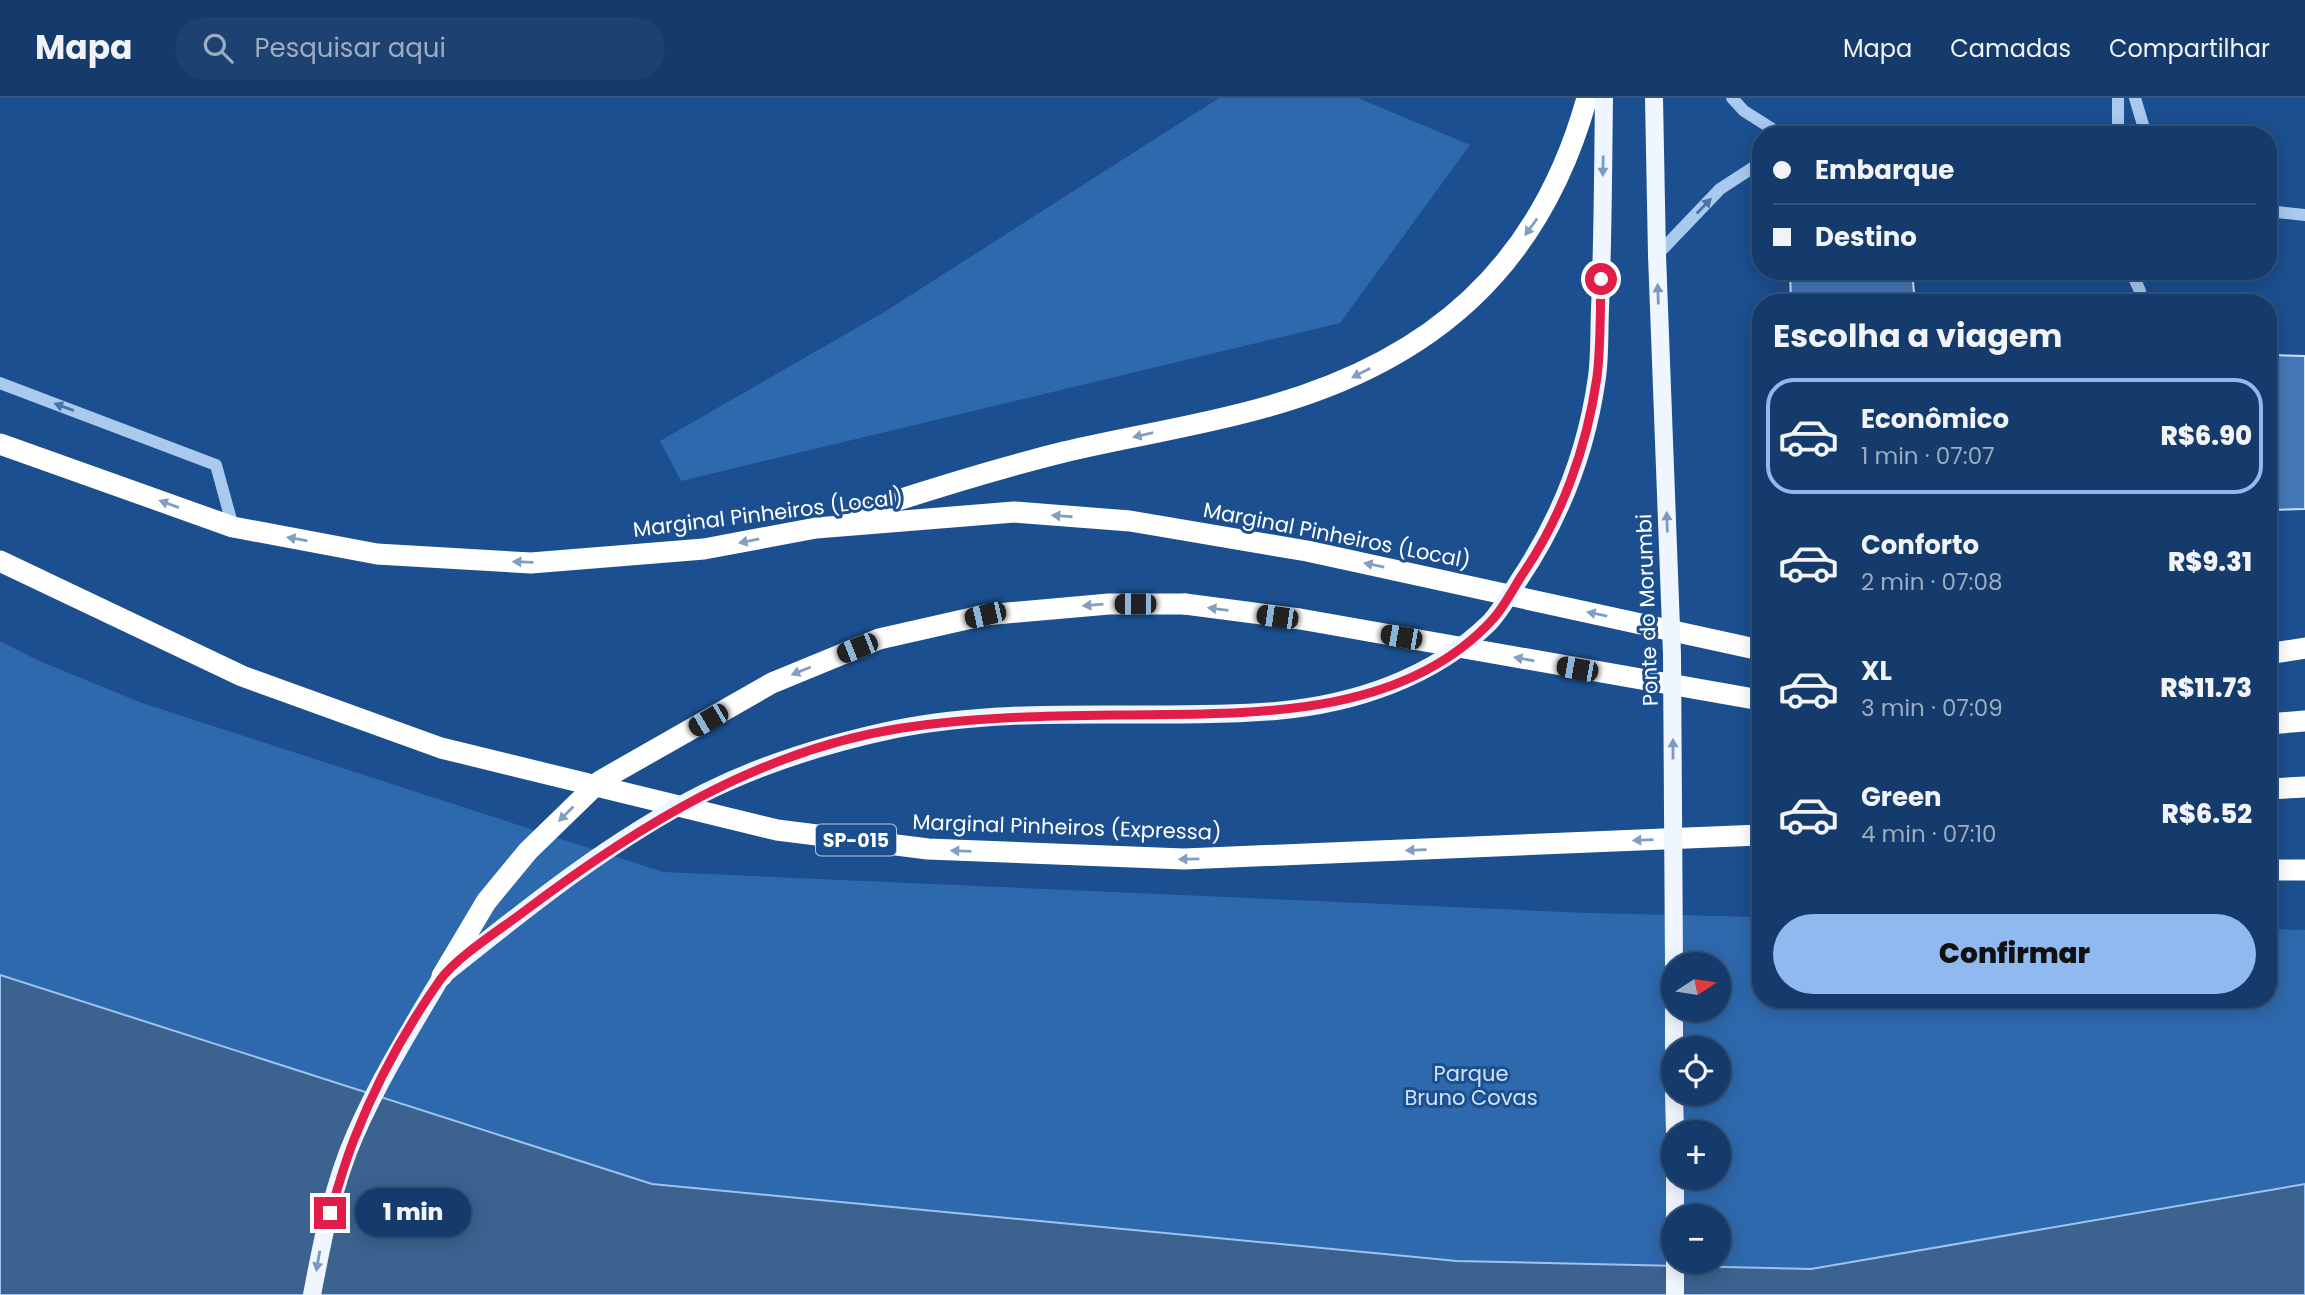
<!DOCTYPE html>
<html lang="pt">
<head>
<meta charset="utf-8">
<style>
	body { margin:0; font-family:Poppins,sans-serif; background:#1d4271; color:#f1f3f6; height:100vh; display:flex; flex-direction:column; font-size:26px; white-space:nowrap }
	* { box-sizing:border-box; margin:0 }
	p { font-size:23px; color:#9dadc1 }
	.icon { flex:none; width:38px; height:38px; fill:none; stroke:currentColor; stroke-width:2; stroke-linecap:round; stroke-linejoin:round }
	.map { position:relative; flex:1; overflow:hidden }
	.drawer { position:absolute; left:1752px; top:196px; width:525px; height:714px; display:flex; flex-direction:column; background:#143b6b; border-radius:28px; box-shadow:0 4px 18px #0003,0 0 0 2px #33557e }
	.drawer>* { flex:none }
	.hud { position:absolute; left:1752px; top:28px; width:525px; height:154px; border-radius:28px; box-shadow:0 4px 18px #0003,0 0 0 2px #33557e; display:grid; align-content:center; height:154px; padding:0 21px; background:#143b6b }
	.needle { width:46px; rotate:78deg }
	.buttons { position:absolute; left:1661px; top:854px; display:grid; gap:14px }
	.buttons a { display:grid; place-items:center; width:70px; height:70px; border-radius:50%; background:#143b6b; box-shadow:0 4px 18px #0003,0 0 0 2px #33557e; font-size:35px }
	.end { position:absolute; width:32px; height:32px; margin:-16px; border:9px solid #e11d48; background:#fff; box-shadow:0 0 0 4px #fff }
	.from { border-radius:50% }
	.bubble { position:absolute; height:49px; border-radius:24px; background:#143b6b; box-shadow:0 4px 18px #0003,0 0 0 2px #33557e; font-size:23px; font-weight:800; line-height:49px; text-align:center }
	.car { position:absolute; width:21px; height:42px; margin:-21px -10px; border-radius:9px; box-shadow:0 0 5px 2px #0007; background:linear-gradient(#222 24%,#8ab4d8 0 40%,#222 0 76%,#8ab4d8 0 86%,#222 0) }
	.hud b { display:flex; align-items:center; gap:24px; height:66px; font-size:26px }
	.hud b+b { border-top:2px solid #33557e }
	.hud i { width:18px; height:18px; background:#f1f3f6 }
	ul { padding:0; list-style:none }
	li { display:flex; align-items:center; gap:21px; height:116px; margin:0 14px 10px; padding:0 7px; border:4px solid transparent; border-radius:28px }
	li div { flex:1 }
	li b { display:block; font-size:26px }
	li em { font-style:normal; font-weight:800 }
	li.selected { border-color:#90b9f0 }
	li>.icon { width:63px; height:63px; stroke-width:1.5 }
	h2 { padding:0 21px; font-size:32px; line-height:84px }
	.primary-button { display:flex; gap:14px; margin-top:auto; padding:14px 21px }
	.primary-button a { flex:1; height:80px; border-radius:42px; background:#90b9f0; color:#111; font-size:28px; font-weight:800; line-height:80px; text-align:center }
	header { display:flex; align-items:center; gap:42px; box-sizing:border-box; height:98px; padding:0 35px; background:#143b6b; border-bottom:2px solid #33557e }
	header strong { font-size:33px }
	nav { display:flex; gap:38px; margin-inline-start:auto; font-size:24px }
	.search { width:490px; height:63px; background:#1d4271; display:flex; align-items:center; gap:18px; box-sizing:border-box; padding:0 24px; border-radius:38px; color:#9dadc1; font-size:26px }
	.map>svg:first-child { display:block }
	.green { fill:#2e69ad; fill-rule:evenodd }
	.water { fill:#3c6290; stroke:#9cc4f0; stroke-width:2 }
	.building { fill:#4478b7; stroke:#cfe3fa; stroke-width:2 }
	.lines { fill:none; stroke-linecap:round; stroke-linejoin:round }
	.minor { stroke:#a9c9ee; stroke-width:12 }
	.major { stroke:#f0f6ff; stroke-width:18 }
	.highway { stroke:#fff; stroke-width:21 }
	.major-bridge { stroke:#f0f6ff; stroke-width:18 }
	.highway-bridge { stroke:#fff; stroke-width:21 }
	.oneway { fill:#7b9ac1 }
	.oneway2 { fill:#4674ac }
	.oneway3 { fill:#829ec1 }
	.route { stroke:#e11d48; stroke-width:9 }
	.labels { text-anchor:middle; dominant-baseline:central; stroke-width:6; stroke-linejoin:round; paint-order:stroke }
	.shield { fill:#1b4f8f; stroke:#bbcadd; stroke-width:2 }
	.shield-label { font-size:19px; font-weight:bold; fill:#fff }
	.street-label { font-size:21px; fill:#fff; stroke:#1b4f8f }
	.park-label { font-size:21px; fill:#cfe3fa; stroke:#1b4f8f }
</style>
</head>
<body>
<header>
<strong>Mapa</strong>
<div class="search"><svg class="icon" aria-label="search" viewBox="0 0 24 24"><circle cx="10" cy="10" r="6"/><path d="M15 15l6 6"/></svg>Pesquisar aqui</div>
<nav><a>Mapa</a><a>Camadas</a><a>Compartilhar</a></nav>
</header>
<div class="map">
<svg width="2305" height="1197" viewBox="0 0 2305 1197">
	<rect width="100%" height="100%" fill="#1b4f8f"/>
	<!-- green -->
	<g class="green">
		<polygon points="1219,0 1358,0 1470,47 1340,225 681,383 660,343 886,213"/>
		<path d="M0,543L37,562L142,605L663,774L1587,815L1760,819V901H2268V831L2305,832V1086L1811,1171L1457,1163L652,1086L0,877ZM1673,866H1718V912H1673ZM1673,950H1718V996H1673ZM1673,1034H1718V1080H1673ZM1673,1118H1718V1164H1673Z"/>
	</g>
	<!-- water -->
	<polygon class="water" points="0,877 652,1086 1457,1163 1811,1171 2305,1086 2305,1197 0,1197"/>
	<!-- building -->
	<g class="building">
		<polygon points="1790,173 1912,173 1915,205 1791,205"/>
		<polygon points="2268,257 2305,258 2305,411 2268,412"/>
	</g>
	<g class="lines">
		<!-- minor -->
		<g class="minor">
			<polyline points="1732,0 1744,13 1782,37"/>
			<polyline points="2135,0 2146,37"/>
			<polyline points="2118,37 2118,0"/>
			<polyline points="2268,113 2305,117"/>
			<polyline points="1657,157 1720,91 1760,65"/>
			<polyline points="2131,173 2140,193 2140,205"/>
			<polyline points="0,285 216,367 233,429"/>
		</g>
		<!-- major -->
		<g class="major">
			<polyline points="1654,0 1657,157"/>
			<polyline points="1674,912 1674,950"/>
			<polyline points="1674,996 1675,1034"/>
			<polyline points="1675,1080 1675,1118"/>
			<polyline points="1675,1164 1675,1197"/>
			<path d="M312,1197C322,1144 333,1087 355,1037C379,982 411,930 442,878"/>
		</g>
		<!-- highway -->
		<g class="highway">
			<polyline points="0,346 233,429 377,456 531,465 704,451 816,430 1014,414 1130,423 1307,453 1760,552"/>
			<path d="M846,419C918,395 991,372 1064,354C1131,338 1200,328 1266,309C1432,263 1540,169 1587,0"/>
			<polyline points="0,463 242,578 441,650 777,732 928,751 1184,761 1760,737"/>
			<polyline points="1185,506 1300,521 1760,602"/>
			<polyline points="2268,556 2305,550"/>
			<polyline points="2268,626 2305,623"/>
			<polyline points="2268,691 2305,689"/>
			<polyline points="2268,772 2305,772"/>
		</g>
		<!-- major-bridge -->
		<g class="major-bridge">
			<polyline points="1657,157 1672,556 1674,866"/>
			<path d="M447,874C528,809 611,742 704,695C764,665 830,645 896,631C1020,606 1150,623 1276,613C1354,606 1433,580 1490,524C1501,512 1510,496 1519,482C1560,421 1587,352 1597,279C1600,257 1599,234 1600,211C1603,141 1603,70 1604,0"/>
		</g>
		<!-- highway-bridge -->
		<polyline class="highway-bridge" points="442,878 486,804 528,753 600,683 772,585 879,541 985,517 1109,506 1185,506"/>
	</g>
	<!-- one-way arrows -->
	<defs><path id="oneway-solid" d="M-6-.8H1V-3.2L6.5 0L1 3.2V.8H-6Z" transform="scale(1.75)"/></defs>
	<g class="oneway">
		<use href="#oneway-solid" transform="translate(1603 68) rotate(91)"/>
		<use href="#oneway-solid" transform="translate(1658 196) rotate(-92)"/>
		<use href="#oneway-solid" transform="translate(1667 424) rotate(-92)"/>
		<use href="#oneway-solid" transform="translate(1673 651) rotate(-90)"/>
		<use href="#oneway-solid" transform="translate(318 1163) rotate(100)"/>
	</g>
	<g class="oneway2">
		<use href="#oneway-solid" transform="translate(1704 108) rotate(-46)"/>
		<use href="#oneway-solid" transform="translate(64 309) rotate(-160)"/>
	</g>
	<g class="oneway3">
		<use href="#oneway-solid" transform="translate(1531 129) rotate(126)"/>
		<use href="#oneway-solid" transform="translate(1361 275) rotate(153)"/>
		<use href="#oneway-solid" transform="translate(1143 337) rotate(167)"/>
		<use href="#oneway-solid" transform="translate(169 406) rotate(-160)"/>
		<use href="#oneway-solid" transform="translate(1062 418) rotate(-176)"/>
		<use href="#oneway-solid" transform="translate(297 441) rotate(-170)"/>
		<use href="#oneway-solid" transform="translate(749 443) rotate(169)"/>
		<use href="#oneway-solid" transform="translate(523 464) rotate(-178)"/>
		<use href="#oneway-solid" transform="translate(1374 467) rotate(-168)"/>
		<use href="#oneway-solid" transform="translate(1093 507) rotate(175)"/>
		<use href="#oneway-solid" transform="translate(1218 511) rotate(-173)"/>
		<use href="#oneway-solid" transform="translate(1597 516) rotate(-168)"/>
		<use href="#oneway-solid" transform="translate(1524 561) rotate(-170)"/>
		<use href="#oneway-solid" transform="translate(801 573) rotate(158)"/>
		<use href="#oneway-solid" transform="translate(566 716) rotate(135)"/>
		<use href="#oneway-solid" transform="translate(1643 742) rotate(178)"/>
		<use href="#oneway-solid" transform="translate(1416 752) rotate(178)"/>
		<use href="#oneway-solid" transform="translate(961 753) rotate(-178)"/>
		<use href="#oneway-solid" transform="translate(1189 761) rotate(179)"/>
	</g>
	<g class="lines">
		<!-- route -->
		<path class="route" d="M330,1115C338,1090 345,1063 355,1039C376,985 407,929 440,882C457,859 498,833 522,815C636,729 759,652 902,630C973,619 1044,618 1115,617C1240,615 1400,624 1493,521C1504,509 1513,491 1522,477C1562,419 1587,349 1597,279C1601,247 1600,213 1601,181"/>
	</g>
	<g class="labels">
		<!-- shield labels -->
		<rect class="shield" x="816" y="726.5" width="80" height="31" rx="5"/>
		<g class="shield-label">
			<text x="856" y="742">SP-015</text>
		</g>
		<!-- street labels -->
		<g class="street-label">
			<text transform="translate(768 415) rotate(-7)">Marginal Pinheiros (Local)</text>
			<text transform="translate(1337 437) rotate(11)">Marginal Pinheiros (Local)</text>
			<text transform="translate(1647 512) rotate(-92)">Ponte do Morumbi</text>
			<text transform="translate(1067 729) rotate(2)">Marginal Pinheiros (Expressa)</text>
		</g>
		<!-- park labels -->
		<g class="park-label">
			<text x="1471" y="975">Parque<tspan x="1471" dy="24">Bruno Covas</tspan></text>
		</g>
	</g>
</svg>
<div class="buttons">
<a><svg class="needle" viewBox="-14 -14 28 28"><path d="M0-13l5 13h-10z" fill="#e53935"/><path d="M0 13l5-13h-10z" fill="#9dadc1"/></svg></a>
<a><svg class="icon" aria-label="locate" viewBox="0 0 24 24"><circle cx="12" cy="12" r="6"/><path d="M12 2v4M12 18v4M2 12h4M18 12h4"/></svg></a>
<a>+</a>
<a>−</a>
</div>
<i class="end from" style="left:1601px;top:181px"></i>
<i class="end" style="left:330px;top:1115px"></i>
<div class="bubble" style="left:355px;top:1090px;width:116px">1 min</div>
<i class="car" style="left:1135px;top:506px;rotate:270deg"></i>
<i class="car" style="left:985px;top:517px;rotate:257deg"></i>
<i class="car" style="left:1277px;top:519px;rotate:278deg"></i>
<i class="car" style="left:1401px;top:539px;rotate:280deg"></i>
<i class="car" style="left:857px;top:550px;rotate:248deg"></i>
<i class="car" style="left:1577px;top:571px;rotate:280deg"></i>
<i class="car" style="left:708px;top:622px;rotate:240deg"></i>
<div class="hud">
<b><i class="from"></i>Embarque</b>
<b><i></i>Destino</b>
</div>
<section class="drawer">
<h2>Escolha a viagem</h2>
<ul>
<li class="selected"><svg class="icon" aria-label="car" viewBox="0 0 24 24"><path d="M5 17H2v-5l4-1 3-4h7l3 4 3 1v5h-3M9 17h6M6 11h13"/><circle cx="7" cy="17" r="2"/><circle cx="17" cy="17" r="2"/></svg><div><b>Econômico</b><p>1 min · 07:07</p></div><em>R$6.90</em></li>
<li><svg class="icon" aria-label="car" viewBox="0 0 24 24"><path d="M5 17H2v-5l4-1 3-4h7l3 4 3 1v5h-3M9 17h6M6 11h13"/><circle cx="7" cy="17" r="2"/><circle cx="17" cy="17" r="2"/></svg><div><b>Conforto</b><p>2 min · 07:08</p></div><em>R$9.31</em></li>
<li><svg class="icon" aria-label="car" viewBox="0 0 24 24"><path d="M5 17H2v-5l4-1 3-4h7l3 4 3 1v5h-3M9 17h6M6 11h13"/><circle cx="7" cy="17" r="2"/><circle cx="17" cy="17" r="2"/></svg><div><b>XL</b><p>3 min · 07:09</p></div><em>R$11.73</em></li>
<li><svg class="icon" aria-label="car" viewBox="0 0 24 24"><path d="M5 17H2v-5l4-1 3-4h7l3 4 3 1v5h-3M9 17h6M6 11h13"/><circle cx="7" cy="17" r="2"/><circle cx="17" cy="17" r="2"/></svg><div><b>Green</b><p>4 min · 07:10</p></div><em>R$6.52</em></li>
</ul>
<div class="primary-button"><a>Confirmar</a></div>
</section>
</div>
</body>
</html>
